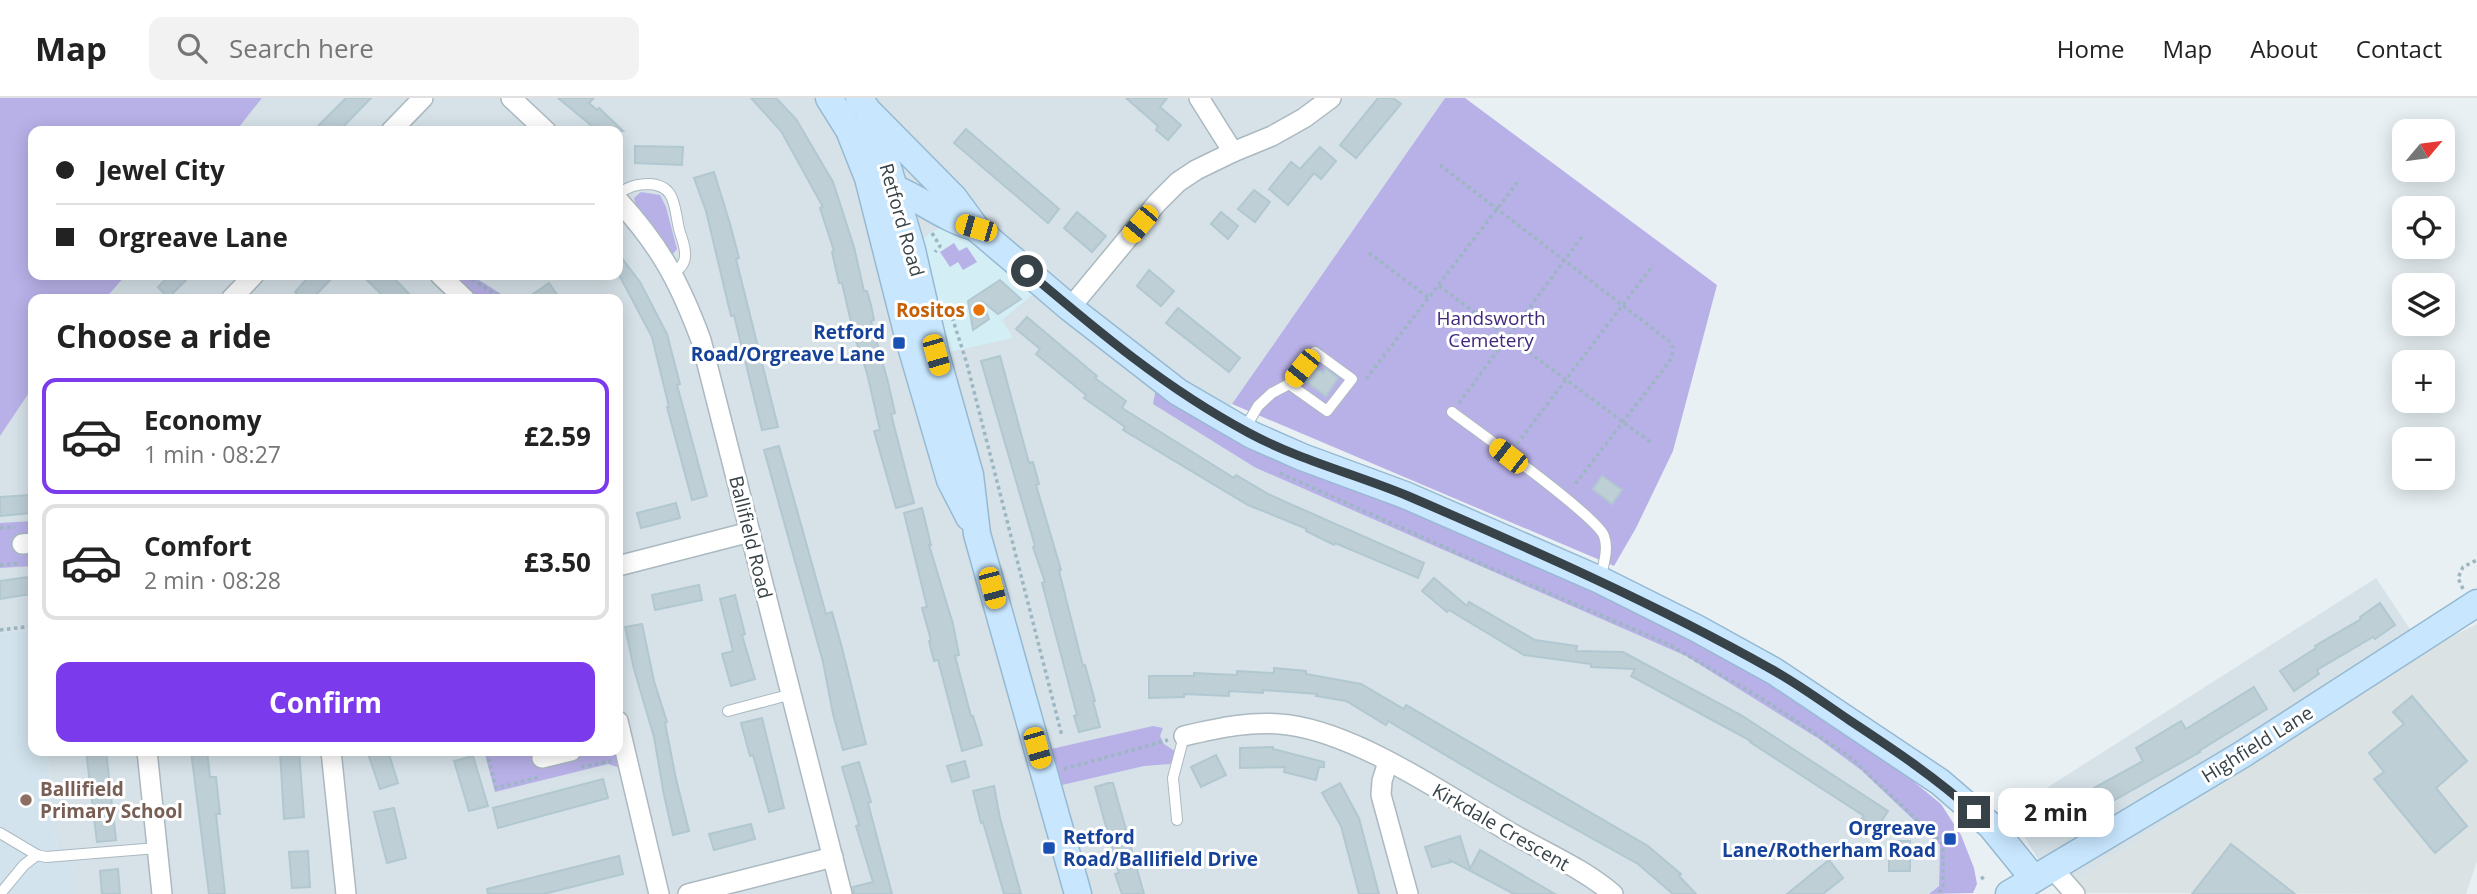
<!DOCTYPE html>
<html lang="en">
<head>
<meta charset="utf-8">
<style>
	body { margin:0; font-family:"Open Sans",sans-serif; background:#f2f2f2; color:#222; height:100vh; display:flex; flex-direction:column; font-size:26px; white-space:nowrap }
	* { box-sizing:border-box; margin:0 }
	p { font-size:23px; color:#767676 }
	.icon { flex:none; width:38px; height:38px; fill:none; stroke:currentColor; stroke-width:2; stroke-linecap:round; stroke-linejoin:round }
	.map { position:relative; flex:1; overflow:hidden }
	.sheet { position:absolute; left:28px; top:196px; width:595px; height:462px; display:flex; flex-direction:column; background:#fff; border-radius:14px; box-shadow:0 4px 18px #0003 }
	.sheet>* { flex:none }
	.guide { position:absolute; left:28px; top:28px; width:595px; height:154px; border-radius:14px; box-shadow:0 4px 18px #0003; display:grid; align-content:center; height:154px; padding:0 28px; background:#fff }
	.needle { width:46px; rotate:61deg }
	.buttons { position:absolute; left:2392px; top:21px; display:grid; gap:14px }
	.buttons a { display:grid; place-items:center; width:63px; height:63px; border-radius:14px; background:#fff; box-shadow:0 4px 18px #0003; font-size:35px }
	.end { position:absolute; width:32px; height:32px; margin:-16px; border:9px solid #374348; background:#fff; box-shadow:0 0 0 4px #fff }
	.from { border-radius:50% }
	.bubble { position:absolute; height:49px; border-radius:14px; background:#fff; box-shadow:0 4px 18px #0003; font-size:23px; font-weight:700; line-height:49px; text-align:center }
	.car { position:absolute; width:21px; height:42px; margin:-21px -10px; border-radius:9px; box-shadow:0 0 5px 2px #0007; background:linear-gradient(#f5c518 24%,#345 0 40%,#f5c518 0 76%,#345 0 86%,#f5c518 0) }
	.guide b { display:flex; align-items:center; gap:24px; height:66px; font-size:26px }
	.guide b+b { border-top:2px solid #e0e0e0 }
	.guide i { width:18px; height:18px; background:#222 }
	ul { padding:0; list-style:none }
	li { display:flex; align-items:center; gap:21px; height:116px; margin:0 14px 10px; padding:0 14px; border:4px solid #e0e0e0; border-radius:14px }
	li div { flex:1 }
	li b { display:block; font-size:26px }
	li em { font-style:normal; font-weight:700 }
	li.active { border-color:#7c3aed }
	li>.icon { width:63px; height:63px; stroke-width:1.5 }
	h2 { padding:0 28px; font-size:32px; line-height:84px }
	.primary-button { display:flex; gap:14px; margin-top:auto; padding:14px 28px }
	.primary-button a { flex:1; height:80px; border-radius:14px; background:#7c3aed; color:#fff; font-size:28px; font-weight:700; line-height:80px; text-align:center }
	header { display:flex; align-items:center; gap:42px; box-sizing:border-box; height:98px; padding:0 35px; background:#fff; border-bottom:2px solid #e0e0e0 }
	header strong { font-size:33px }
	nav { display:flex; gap:38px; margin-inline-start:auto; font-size:24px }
	.search { width:490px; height:63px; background:#f2f2f2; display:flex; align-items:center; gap:18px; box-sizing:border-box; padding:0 24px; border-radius:14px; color:#767676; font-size:26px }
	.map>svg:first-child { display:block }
	.residential { fill:#d6e2e8 }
	.commercial { fill:#d4eef6 }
	.industrial { fill:#dae2e4 }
	.education { fill:#d2e3ed }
	.green { fill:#b8b1e8 }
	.building { fill:#becfd6; stroke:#b1c8d1; stroke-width:2 }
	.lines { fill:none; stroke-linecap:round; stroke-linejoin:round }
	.service-casing { stroke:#abb9c0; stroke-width:12 }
	.minor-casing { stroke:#abb9c0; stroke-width:22 }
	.secondary-casing { stroke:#96b9d1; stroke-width:29 }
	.path { stroke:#9cb6c2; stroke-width:3.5; stroke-dasharray:3.5 3.5; stroke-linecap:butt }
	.service { stroke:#fff; stroke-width:10 }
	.minor { stroke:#fff; stroke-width:19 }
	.secondary { stroke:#c8e7ff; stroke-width:26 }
	.route { stroke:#374348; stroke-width:9 }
	.food-dot { fill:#e8710a; stroke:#fff; stroke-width:2.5 }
	.transit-dot { fill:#1a4fb4; stroke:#fff; stroke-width:2.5 }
	.education-dot { fill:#8d6e63; stroke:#fff; stroke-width:2.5 }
	.labels { text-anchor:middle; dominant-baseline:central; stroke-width:6; stroke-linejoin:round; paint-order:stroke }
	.street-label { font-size:19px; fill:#374348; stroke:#fff }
	.food-label { font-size:19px; font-weight:bold; fill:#c56008; stroke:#fff; text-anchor:end }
	.park-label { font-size:19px; fill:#40297a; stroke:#fff }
	.transit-label { font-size:19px; font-weight:bold; fill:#164399; stroke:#fff; text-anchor:end }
	.education-label { font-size:19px; font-weight:bold; fill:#785e54; stroke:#fff; text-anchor:start }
</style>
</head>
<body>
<header>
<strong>Map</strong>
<div class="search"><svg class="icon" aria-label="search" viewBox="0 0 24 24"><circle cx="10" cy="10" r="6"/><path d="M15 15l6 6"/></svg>Search here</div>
<nav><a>Home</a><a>Map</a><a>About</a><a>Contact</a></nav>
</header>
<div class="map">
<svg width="2477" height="796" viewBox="0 0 2477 796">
	<rect width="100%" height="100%" fill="#e8f0f4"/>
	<!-- residential -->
	<g class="residential">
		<polygon points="262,0 1445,0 1232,306 1210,325 1256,370 1686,558 1819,641 1861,672 1940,747 1939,788 1929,796 75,796 72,751 57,751 47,653 618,653 618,201 105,201 126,177 618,177 618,33 236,33"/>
		<polygon points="33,289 33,532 0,535 0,338"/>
		<polygon points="2376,480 2424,552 2059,795 2009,714"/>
	</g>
	<!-- commercial -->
	<polygon class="commercial" points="954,123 1044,187 1002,222 1013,240 936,257 919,144 930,135"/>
	<!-- industrial -->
	<polygon class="industrial" points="2477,526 2477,763 2466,796 2059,795 2424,552"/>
	<!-- education -->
	<polygon class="education" points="33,532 33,653 47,653 57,750 72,750 75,796 0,796 0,535"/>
	<!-- green -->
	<g class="green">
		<polygon points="0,0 262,0 236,33 33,33 33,177 126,177 105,201 33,201 33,289 0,338"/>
		<polygon points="1445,0 1465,0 1717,187 1673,353 1636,430 1614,468 1232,306"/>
		<polygon points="641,94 660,97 666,109 677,151 672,157 637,111 634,100"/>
		<polygon points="954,145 959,153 967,149 977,164 963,172 958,164 950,169 940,154"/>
		<polygon points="452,177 471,177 509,201 476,201"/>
		<polygon points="1156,290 1410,410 1655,520 1752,574 1891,665 1941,706 1961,737 1974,770 1977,786 1973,795 1929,796 1939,788 1940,747 1861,672 1819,641 1686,558 1256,370 1153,306"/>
		<polygon points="33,423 33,468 0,470 0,425"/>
		<polygon points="1153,628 1163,630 1160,638 1164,646 1176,654 1170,666 1144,668 1062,687 1051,651"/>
		<polygon points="484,653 616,653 621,670 608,666 495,694"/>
	</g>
	<!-- building -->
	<g class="building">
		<polygon points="346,0 371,0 339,33 313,33"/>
		<polygon points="558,0 594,0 589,5 597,12 599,10 623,33 598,33"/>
		<polygon points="751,0 776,0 796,21 833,84 854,149 864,193 867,193 871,207 874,222 871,223 888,284 895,315 891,316 914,405 896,410 874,333 880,332 867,275 854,237 842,185 839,185 832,154 834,153 820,110 823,109 781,33"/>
		<polygon points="1126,0 1167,0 1160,9 1181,27 1168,42 1156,32 1158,28"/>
		<polygon points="1378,0 1393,0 1401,6 1356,60 1340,47"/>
		<polygon points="966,31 1059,111 1048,125 954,45"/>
		<polygon points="635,48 683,49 682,67 635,65"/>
		<polygon points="1320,49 1336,63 1321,81 1314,75 1288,107 1269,91 1291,64 1300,71"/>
		<polygon points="714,74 730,126 739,160 736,161 778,329 762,332 734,217 731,218 706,113 694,80"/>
		<polygon points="1254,92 1270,104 1255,124 1238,111"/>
		<polygon points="1077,114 1106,138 1092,154 1064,130"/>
		<polygon points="1221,114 1238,128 1228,141 1211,126"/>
		<polygon points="618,155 640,184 667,236 680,286 677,287 707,398 692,402 667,309 669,309 652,239 618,175"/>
		<polygon points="1149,172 1174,193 1161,208 1137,188"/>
		<polygon points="170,177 191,177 168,200 158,189"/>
		<polygon points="310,177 335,177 312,201 302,201 295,194"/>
		<polygon points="362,177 391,177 414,201 386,201"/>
		<polygon points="1000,182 1021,201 998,216 983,204 989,221 973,232 968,203"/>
		<polygon points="549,185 560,201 526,201"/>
		<polygon points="1178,210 1240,260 1229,274 1166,225"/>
		<polygon points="1027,219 1097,278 1095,280 1126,303 1122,310 1234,380 1236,377 1270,397 1424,465 1418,480 1335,445 1334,447 1306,433 1307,431 1248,407 1123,332 1125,329 1084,300 1086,297 1036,256 1040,251 1016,231"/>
		<polygon points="1000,258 1029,365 1033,364 1039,386 1036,387 1061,472 1059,473 1083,568 1085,567 1095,603 1093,603 1100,629 1079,634 1074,618 1077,617 1042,485 1045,484 1033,449 1035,448 981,263"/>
		<polygon points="1314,268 1323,275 1326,271 1338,280 1326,298 1304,282"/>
		<polygon points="779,348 826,516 832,514 841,546 866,646 843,652 833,616 823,564 764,352"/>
		<polygon points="1602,378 1622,392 1612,406 1593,391"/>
		<polygon points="29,397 31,415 0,418 0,399"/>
		<polygon points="676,405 680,420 641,430 637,415"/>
		<polygon points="922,410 931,447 929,447 953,526 959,557 955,558 971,618 973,618 982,647 962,653 938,562 934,563 929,543 931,542 922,510 927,509 904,415"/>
		<polygon points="29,479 31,496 0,501 0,483"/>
		<polygon points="1434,480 1467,508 1469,504 1535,542 1577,548 1576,553 1623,554 1741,617 1888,713 1877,730 1862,720 1864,718 1750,644 1751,643 1631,578 1635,571 1591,569 1591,566 1524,557 1449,512 1447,514 1422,493"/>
		<polygon points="699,487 702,502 655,512 652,497"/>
		<polygon points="735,497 745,536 742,537 755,581 731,588 722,556 733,553 720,501"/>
		<polygon points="2380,505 2395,527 2375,541 2373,539 2317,572 2319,576 2294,593 2280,573 2316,550 2315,548 2361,521 2360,519"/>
		<polygon points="642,526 654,583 667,624 665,625 676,681 689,733 673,737 664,697 654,639 634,571 625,529"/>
		<polygon points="1274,570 1306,573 1306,576 1361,586 1404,611 1406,607 1648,748 1681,776 1679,778 1696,796 1673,796 1638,766 1491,684 1388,623 1386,627 1346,603 1316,598 1317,596 1263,592 1263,595 1229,593 1229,598 1184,596 1184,599 1149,600 1149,578 1194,578 1194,575 1237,577 1237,573 1274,575"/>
		<polygon points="2254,589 2267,611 2199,653 2200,654 2104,708 2094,690 2143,663 2136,650 2181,623 2186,631"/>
		<polygon points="2412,598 2467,663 2436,690 2467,728 2435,755 2374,681 2384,674 2369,655 2404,626 2393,614"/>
		<polygon points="762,620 784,710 769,714 753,657 750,658 741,625"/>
		<polygon points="1273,649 1273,651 1324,664 1324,669 1319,669 1316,682 1284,674 1285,669 1240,670 1240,650"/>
		<polygon points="86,653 106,653 116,742 97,744"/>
		<polygon points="191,653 207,653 210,679 216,679 220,716 216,716 225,796 209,796"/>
		<polygon points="280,653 299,653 304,719 284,721"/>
		<polygon points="367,653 388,653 398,685 380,691"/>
		<polygon points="1216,657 1226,677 1201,689 1191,669"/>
		<polygon points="473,658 488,708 469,713 454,663"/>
		<polygon points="965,663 969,679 952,684 947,668"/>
		<polygon points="859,664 871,704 868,705 892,796 854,796 853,789 873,784 856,728 859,727 842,669"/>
		<polygon points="603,681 608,700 498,730 493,710"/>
		<polygon points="1108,685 1113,685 1144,796 1122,796 1115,776 1119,775 1095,689"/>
		<polygon points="1340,685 1359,720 1379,796 1359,796 1341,728 1322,695"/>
		<polygon points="994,688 1000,720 1021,796 1004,796 983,724 981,725 973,693"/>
		<polygon points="394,710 406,760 387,765 374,714"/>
		<polygon points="751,726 755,741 714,752 709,736"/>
		<polygon points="1460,738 1470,771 1480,752 1555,796 1514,796 1450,762 1451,764 1432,769 1425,749"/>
		<rect x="1889" y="743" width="21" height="30"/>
		<polygon points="2231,746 2295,796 2192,796"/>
		<polygon points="308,753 310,789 292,790 289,754"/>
		<polygon points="619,758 623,776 544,796 488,796 487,791"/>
		<polygon points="1829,762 1843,780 1823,796 1787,796"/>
		<polygon points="118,771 120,796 102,796 100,773"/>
	</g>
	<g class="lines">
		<!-- service casing -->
		<g class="service-casing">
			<g id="service">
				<path d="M618,96C628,89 636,86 649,86C676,87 674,109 679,131C681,139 686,149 685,158C685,166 679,171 674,176"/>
				<path d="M1452,314C1477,333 1597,418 1604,438C1609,451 1603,468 1600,481"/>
				<polyline points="1244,332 1258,308 1272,295 1289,286 1315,254 1352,281 1327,313 1289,286"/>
				<polyline points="728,613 792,596"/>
				<polyline points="1177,722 1173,680 1184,638"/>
				<polyline points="0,735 37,757 46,759 157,750"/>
				<polyline points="0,796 24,767 37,757"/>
			</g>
		</g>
		<!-- minor casing -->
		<g class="minor-casing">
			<g id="minor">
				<polyline points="511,0 546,33"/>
				<polyline points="1199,0 1233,54"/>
				<polyline points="391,33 423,0"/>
				<path d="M618,102C660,148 679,183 701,242L842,796"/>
				<polyline points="440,177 465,201"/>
				<polyline points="231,201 254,177"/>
				<polyline points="1070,210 1157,105 1178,84 1196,72 1233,54 1272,38 1304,20 1331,0"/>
				<polyline points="22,446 33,445"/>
				<polyline points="618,468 750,434"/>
				<polyline points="618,623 659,796"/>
				<path d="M1184,638C1218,630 1253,622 1289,627C1361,637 1449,699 1513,736C1546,755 1584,771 1613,796"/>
				<polyline points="147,653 162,796"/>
				<polyline points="331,653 346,796"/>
				<polyline points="542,660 571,653"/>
				<polyline points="1388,664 1382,683 1381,697 1408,796"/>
				<polyline points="2052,770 2075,796"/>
				<polyline points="688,796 833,759"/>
			</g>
		</g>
		<!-- secondary casing -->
		<g class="secondary-casing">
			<g id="secondary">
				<polyline points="829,0 849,32 868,80 908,238 950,382 969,419"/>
				<polyline points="859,0 868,13 954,100 976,130 1070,210 1178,294 1252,337 1302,359 1405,397 1600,482 1696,530 1774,573 1940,684 1991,728 2034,781"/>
				<polyline points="870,21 889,73 912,152 936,257 970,377 977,436 1078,796"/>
				<path d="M886,87C918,98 942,120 974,129"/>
				<polyline points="2009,796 2243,656 2477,505"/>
			</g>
		</g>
		<!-- path -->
		<g class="path">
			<polyline points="1440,67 1669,243 1673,250 1672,260 1573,389"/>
			<polyline points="932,135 940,148 935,154"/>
			<polyline points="1369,155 1429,200"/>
			<polyline points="472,181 503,201"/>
			<polyline points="1439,188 1653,346"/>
			<polyline points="948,206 967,266 1062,638"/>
			<polyline points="1366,281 1520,81"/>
			<polyline points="1459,305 1584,136"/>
			<polyline points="1517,346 1653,167"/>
			<polyline points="1280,375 1484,467 1670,547 1769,605 1850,659 1943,746 1943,790 1937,796"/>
			<polyline points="0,430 15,429"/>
			<polyline points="0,467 21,465"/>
			<polyline points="2463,491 2458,480 2463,469 2477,462"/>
			<polyline points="0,532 33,528"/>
			<polyline points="495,653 487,655 496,690 540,679"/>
			<polyline points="581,669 611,663"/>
			<polyline points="1064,671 1168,642"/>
			<polyline points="1981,781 1985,778"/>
		</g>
		<!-- service -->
		<use href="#service" class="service"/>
		<!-- minor -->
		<use href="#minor" class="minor"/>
		<!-- secondary -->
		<use href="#secondary" class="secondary"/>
	</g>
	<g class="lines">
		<!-- route -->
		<path class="route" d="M1027,173C1099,234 1165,290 1249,335C1299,362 1355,376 1408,398C1531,451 1654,505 1771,571C1798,586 1824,605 1849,622C1893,651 1935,679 1974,714"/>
	</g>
	<!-- markers -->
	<circle class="food-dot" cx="979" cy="212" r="7"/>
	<g class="transit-dot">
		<rect x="892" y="238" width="14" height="14" rx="3.5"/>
		<rect x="1943" y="734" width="14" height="14" rx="3.5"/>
		<rect x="1042" y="743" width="14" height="14" rx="3.5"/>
	</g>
	<circle class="education-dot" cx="26" cy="702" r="7"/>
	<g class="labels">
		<!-- street labels -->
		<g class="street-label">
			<text transform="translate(902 122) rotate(74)">Retford Road</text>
			<text transform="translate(751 439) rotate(76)">Ballifield Road</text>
			<text transform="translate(2257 646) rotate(-32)">Highfield Lane</text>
			<text transform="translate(1501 729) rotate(30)">Kirkdale Crescent</text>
		</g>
		<!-- food labels -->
		<g class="food-label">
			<text x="965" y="212">Rositos</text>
		</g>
		<!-- park labels -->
		<g class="park-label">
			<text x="1491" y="220">Handsworth<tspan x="1491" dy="22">Cemetery</tspan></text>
		</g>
		<!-- transit labels -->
		<g class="transit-label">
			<text x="885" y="234">Retford<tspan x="885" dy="22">Road/Orgreave Lane</tspan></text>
			<text x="1936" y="730">Orgreave<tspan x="1936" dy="22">Lane/Rotherham Road</tspan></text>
			<text x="1063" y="739" text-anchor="start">Retford<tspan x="1063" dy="22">Road/Ballifield Drive</tspan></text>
		</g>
		<!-- education labels -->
		<g class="education-label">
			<text x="40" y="691">Ballifield<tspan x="40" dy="22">Primary School</tspan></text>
		</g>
	</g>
</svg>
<div class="buttons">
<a><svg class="needle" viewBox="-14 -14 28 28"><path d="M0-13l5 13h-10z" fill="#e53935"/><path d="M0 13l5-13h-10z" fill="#767676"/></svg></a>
<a><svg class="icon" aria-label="locate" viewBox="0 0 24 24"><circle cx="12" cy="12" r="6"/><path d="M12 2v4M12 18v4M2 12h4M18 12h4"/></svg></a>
<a><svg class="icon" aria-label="layers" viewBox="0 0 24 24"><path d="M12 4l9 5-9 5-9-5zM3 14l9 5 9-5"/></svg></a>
<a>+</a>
<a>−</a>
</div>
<i class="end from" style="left:1027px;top:173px"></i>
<i class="end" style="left:1974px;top:714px"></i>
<div class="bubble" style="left:1998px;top:690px;width:116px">2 min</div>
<i class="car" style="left:1140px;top:126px;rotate:220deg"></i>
<i class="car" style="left:976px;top:130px;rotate:286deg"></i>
<i class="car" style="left:936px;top:257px;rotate:164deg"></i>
<i class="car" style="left:1302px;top:270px;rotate:219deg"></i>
<i class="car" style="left:1508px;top:358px;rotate:308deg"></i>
<i class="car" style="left:992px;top:490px;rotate:165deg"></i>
<i class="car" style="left:1037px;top:650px;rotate:164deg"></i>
<div class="guide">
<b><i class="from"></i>Jewel City</b>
<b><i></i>Orgreave Lane</b>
</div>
<section class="sheet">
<h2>Choose a ride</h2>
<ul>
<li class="active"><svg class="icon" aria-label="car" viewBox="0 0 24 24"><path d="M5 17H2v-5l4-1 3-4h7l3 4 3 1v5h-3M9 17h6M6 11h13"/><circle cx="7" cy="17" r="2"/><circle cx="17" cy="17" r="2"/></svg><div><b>Economy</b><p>1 min · 08:27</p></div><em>£2.59</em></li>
<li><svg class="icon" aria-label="car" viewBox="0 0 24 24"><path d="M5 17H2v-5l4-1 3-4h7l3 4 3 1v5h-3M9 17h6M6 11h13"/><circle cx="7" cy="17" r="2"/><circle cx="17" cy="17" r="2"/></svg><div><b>Comfort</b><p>2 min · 08:28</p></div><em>£3.50</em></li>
</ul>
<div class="primary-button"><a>Confirm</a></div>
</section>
</div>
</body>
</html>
